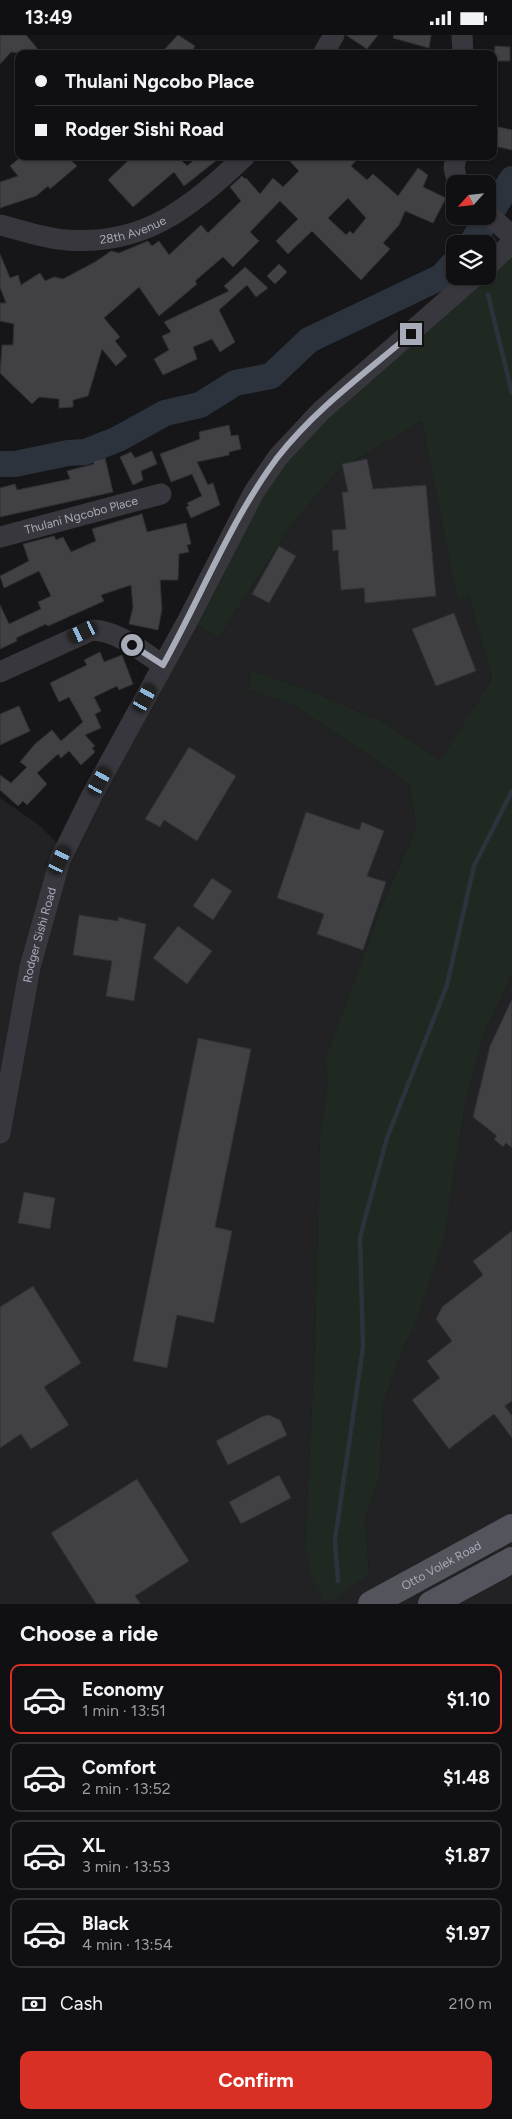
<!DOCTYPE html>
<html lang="en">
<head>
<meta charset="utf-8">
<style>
	body { margin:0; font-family:Figtree,sans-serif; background:#19191b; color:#f1f3f6; height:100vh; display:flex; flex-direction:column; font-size:19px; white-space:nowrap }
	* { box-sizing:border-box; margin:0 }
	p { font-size:16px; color:#9c9d9f }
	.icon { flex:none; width:28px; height:28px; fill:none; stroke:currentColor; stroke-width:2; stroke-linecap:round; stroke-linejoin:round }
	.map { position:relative; height:1569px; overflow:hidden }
	.sheet { display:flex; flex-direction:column; background:#101012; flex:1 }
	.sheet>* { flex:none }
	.hud { position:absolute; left:15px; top:15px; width:482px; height:110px; border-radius:10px; box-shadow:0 1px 4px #0004,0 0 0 1px #303032; display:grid; align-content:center; height:110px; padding:0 20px; background:#101012 }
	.needle { width:32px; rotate:243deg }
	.buttons { position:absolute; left:446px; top:140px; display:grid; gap:10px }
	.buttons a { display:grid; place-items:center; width:50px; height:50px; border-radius:10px; background:#101012; box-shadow:0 1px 4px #0004,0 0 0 1px #303032; font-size:25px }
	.end { position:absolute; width:22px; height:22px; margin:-11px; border:6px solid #a8abb8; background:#111; box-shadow:0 0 0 2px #111 }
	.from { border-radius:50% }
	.car { position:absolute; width:15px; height:30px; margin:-15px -8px; border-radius:6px; box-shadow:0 0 4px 1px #0007; background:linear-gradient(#222 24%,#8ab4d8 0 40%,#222 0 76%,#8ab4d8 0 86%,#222 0) }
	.hud b { display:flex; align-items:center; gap:18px; height:48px; font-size:19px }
	.hud b+b { border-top:1px solid #303032 }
	.hud i { width:12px; height:12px; background:#f1f3f6 }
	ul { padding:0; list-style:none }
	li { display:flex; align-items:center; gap:15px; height:70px; margin:0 10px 8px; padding:0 10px; border:2px solid #303032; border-radius:10px }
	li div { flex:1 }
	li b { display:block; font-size:19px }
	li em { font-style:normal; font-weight:700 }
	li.active { border-color:#d93025 }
	li>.icon { width:45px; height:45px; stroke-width:1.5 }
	h2 { padding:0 20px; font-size:22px; line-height:60px }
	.pay { display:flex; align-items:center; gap:12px; height:55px; padding:0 20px; font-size:19px }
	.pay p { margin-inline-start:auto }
	.button { display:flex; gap:10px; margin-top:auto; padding:10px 20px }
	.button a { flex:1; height:58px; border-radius:10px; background:#d93025; color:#fff; font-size:20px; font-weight:700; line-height:58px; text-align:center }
	.status { display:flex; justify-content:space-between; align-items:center; height:35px; padding:0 25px; background:#101012; direction:ltr }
	.status svg { height:14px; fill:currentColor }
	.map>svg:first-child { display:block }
	.built { fill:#222225 }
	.green { fill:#202822 }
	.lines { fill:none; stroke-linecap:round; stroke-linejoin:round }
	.stream { stroke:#2c333c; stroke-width:4.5 }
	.river { stroke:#2c333c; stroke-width:26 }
	.building { fill:#404045; stroke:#313034; fill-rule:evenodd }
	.minor { stroke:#37373d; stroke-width:21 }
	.major { stroke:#53545c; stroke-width:26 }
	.route { stroke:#a8abb8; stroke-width:6 }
	.labels { text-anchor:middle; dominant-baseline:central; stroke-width:4; stroke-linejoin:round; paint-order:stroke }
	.street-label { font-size:12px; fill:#a8abb8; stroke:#111113 }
</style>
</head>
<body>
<div class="status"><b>13:49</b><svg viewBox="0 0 49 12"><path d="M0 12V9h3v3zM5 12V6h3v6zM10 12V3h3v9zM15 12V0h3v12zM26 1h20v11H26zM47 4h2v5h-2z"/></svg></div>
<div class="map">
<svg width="512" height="1569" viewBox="0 0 512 1569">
	<rect width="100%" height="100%" fill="#161618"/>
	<!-- built -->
	<polygon class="built" points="422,386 457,564 469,562 492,644 440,727 385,688 306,654 250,635 249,655 291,669 372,722 410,750 416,794 382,870 326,1022 327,1054 320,1099 315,1305 305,1510 369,1539 365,1481 380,1443 383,1369 404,1311 415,1292 444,1204 466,1064 484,999 512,940 512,1569 0,1569 0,763 39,790 65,816 188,585 219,603 291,490 340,434"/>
	<!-- green -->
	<polygon class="green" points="512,209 512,940 484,999 466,1064 444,1204 415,1292 404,1311 383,1369 380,1443 365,1481 369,1539 334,1564 325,1567 311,1542 305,1510 315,1305 320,1099 327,1054 326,1022 382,870 416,794 410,750 372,722 291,669 249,655 250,635 306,654 385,688 440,726 492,644 469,562 457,564 422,386 340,434 291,490 219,603 188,585 278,423 477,241 488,241 488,232"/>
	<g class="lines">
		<!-- stream -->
		<g class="stream">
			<polyline points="488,260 512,358"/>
			<polyline points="338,1546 335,1505 363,1312 360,1202 387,1103 447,950 474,831 512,756"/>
		</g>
		<!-- river -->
		<g class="river">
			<polyline points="471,209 512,144"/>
			<polyline points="0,429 15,429 68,418 85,417 118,404 165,378 200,370 235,348 271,341 309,305 441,242 455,227"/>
		</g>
	</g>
	<!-- building -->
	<g class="building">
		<polygon points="0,0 26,0 42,19 11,17 0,29"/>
		<polygon points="178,0 195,11 190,19 160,19"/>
		<polygon points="346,0 378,0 367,14"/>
		<polygon points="394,0 431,0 429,13 393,3"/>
		<polygon points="495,11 510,12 510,26 494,26"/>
		<polygon points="494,91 512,95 512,115 494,111"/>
		<polygon points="22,121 66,121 77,131 50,154 48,151 36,161 0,173 0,147 18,141 10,131"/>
		<polygon points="133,121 177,121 187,131 199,121 222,121 184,151 174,137 133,172 108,145"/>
		<path d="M285,121H360L351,131L367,145L373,139L398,161L418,133L428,140L423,152L446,163L433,188L405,176L399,190L383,208L390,214L361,245L312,196L288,219L276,206L298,184L280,166L250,197L259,206L233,232L223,222L195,246L197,249L159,281L139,252L104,283L120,302L115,306L127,321L116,331L102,314L88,361L73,365V372L59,373V364L39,362L32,369L0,338L2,310H13L14,289L0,286V268H6L0,252V219L10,243L18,240L21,250L40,238L45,246L54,242L63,244L95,227L111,216L119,218L148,206L152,211L159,206L169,220L201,190L208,198L241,166L230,152L242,141L245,144L246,143L260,159L273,143L283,152L299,136ZM348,163L366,183L353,199L350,196L346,200L328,183Z"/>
		<polygon points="279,229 287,237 275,249 267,241"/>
		<polygon points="245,232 268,253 256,262 247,250 219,275 235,307 220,317 212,304 193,312 197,324 163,340 154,324 169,315 162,301 171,297 164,287 229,256 224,251"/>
		<polygon points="229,390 231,401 238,400 241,414 229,417 229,420 197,427 208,450 213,448 220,470 191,483 186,472 189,471 187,468 202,461 192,439 171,447 160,419 200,404 199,397"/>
		<polygon points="152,416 157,429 141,436 143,445 133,450 120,422 131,417 135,423"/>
		<polygon points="105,423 113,457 0,482 0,453 15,449 17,455 70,444 67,436 94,429 93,426"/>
		<polygon points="367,424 373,454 426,450 436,561 365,568 364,553 341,555 338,515 333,516 332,495 346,494 342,457 348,457 342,429"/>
		<polygon points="142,479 147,497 186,488 191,509 187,510 189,517 179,519 178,545 160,545 162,574 158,595 129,589 133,572 131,550 101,560 104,566 48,591 46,589 16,603 17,606 0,614 0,570 9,589 41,574 38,567 51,561 39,536 4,553 0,541 29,526 23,509 54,501 56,505 63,502 71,517 96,506 92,494"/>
		<polygon points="279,511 296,521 269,568 252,559"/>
		<polygon points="454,578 476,636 436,651 412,594"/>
		<polygon points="100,617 104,627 122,620 133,649 119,655 117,651 94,662 101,676 95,679 101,693 85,700 95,711 92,713 95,717 81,730 69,716 61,723 58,719 37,738 47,749 27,770 23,766 18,771 0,755 0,740 11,748 27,732 20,727 35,709 52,695 61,706 83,687 69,662 59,667 50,648 87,630 84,625"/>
		<polygon points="19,671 30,696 0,710 0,679"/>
		<polygon points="189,712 236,741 197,806 164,785 160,792 145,784"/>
		<polygon points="306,777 359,795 362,787 384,796 367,841 386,847 363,915 317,899 324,879 277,863"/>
		<polygon points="212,843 232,856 213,885 193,871"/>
		<polygon points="79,880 118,886 118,882 146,889 134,966 106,961 112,926 73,920"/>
		<polygon points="178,891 212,916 187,949 153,923"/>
		<polygon points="512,964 512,1113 506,1108 503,1112 494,1104 497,1101 473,1082 490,1011"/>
		<polygon points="198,1003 251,1014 215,1192 232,1196 214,1288 177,1280 167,1333 133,1326"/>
		<polygon points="24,1157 55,1163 50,1194 18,1188"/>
		<polygon points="512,1196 512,1366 505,1371 512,1381 512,1403 494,1379 449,1414 412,1365 440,1343 427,1326 452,1306 436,1284 442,1272 483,1240 473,1226"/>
		<polygon points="33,1251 81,1328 44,1352 69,1390 31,1414 21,1399 0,1413 0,1272"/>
		<polygon points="269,1380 280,1385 287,1400 228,1430 216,1406 263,1381"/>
		<polygon points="279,1440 291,1463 241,1489 229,1467"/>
		<polygon points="137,1444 189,1526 135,1561 141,1569 96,1569 51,1498"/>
	</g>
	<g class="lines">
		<!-- minor -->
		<g class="minor">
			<polyline points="462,0 463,19"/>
			<polyline points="323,19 334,0"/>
			<polyline points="456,121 454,133 458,149"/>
			<polyline points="488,179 512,201"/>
			<path id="s1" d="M0,190C22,195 45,204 67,205C145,211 191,172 245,121"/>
			<polyline points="488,230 512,208"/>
			<path id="s2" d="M0,502L161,459"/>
			<path d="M0,637L92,595C119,596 141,616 163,630"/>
			<path id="s3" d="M0,1098L30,932L60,825L91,762L188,585L254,457L278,422L321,376L475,241"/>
		</g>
		<!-- major -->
		<g class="major">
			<path id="s4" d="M371,1569L512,1492"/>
			<polyline points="431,1569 512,1525"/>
		</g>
	</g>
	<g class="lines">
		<!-- route -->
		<path class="route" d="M132,610L163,630C201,562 230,486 277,423C314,375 365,338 411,299"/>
	</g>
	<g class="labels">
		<!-- street labels -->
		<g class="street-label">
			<text stroke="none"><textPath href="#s1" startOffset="136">28th Avenue</textPath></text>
			<text stroke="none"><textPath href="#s2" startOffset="84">Thulani Ngcobo Place</textPath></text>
			<text stroke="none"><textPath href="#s3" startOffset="202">Rodger Sishi Road</textPath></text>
			<text stroke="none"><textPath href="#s4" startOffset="80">Otto Volek Road</textPath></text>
		</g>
	</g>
</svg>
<div class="buttons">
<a><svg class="needle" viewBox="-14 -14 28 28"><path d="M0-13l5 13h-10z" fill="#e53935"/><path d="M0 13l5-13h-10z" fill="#9c9d9f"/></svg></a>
<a><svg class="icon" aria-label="layers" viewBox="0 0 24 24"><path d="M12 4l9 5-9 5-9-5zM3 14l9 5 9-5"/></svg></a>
</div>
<i class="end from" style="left:132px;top:610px"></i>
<i class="end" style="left:411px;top:299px"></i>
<i class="car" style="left:83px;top:597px;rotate:244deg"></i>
<i class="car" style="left:145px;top:663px;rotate:29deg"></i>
<i class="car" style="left:100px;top:746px;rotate:29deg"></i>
<i class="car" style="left:60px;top:825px;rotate:25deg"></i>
<div class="hud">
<b><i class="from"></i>Thulani Ngcobo Place</b>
<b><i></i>Rodger Sishi Road</b>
</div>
</div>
<section class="sheet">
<h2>Choose a ride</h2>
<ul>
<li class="active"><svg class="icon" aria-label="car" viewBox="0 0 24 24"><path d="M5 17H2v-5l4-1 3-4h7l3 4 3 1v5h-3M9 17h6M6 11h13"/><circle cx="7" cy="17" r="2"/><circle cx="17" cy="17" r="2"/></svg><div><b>Economy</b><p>1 min · 13:51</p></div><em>$1.10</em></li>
<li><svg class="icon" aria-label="car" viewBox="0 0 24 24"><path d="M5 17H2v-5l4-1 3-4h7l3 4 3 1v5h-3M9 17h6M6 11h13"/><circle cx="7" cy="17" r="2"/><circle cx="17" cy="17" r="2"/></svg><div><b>Comfort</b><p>2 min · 13:52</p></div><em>$1.48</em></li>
<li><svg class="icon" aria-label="car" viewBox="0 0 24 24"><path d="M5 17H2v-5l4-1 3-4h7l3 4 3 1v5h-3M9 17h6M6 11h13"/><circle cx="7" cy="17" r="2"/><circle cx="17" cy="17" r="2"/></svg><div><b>XL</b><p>3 min · 13:53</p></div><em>$1.87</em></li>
<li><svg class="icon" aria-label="car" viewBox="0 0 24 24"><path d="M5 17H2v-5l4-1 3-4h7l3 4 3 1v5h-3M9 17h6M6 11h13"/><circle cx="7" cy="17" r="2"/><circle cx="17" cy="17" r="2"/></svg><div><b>Black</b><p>4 min · 13:54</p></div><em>$1.97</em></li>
</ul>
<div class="pay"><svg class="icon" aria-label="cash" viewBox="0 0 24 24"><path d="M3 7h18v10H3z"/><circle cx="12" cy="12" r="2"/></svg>Cash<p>210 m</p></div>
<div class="button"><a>Confirm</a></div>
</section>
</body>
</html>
